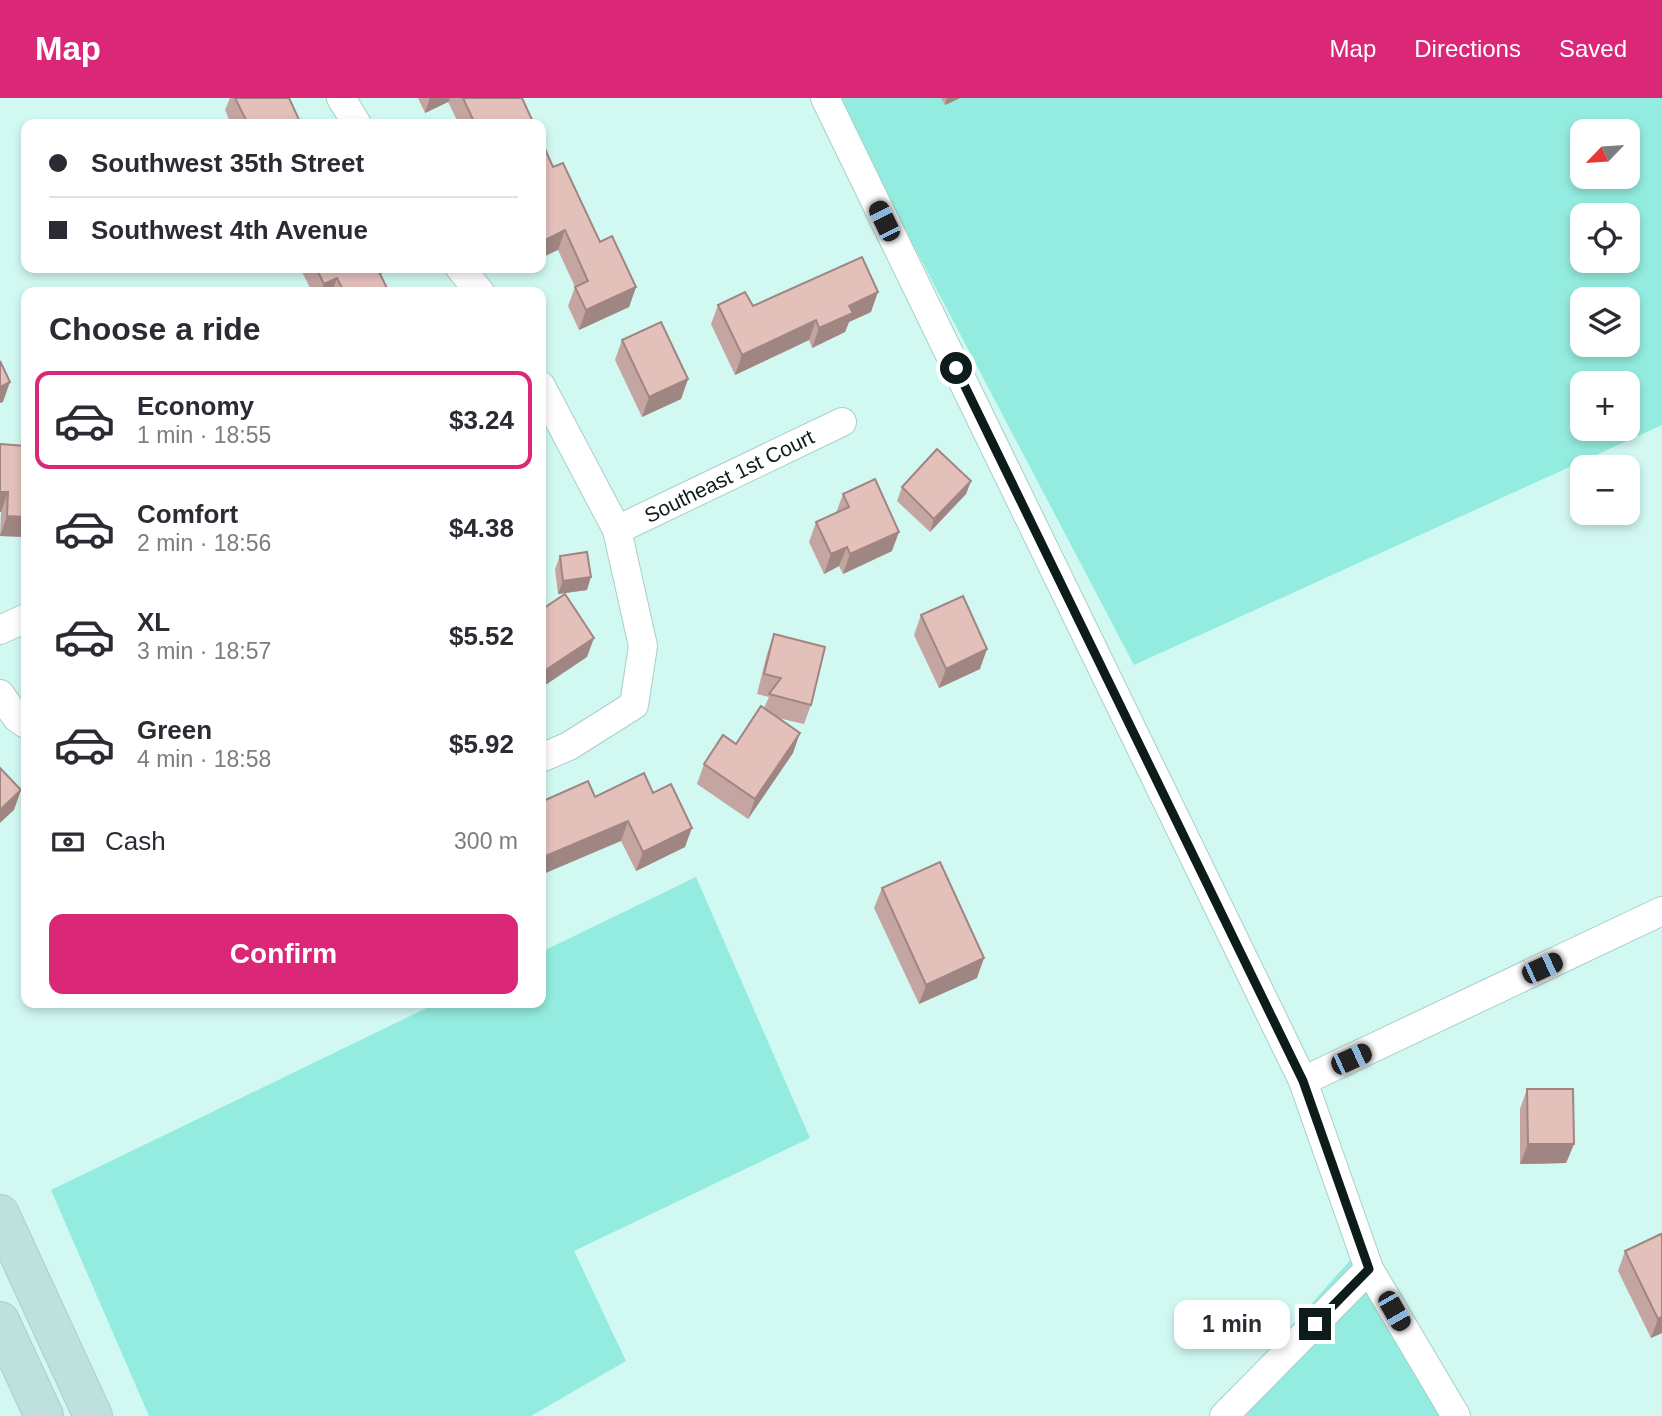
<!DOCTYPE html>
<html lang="en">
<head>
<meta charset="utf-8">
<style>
	body { margin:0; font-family:Arial,sans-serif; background:#f7f7f7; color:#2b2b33; height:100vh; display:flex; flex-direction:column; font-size:26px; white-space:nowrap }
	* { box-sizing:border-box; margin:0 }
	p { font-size:23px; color:#7c7c81 }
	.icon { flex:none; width:38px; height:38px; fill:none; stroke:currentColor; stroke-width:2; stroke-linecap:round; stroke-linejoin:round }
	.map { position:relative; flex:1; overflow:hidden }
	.details { position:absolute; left:21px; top:189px; width:525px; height:721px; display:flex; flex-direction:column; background:#fff; border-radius:14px; box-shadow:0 4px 10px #0003 }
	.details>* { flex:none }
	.guide { position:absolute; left:21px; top:21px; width:525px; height:154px; border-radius:14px; box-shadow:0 4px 10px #0003; display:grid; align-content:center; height:154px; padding:0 28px; background:#fff }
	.needle { width:46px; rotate:245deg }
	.buttons { position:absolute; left:1570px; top:21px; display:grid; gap:14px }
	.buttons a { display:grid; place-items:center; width:70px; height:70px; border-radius:14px; background:#fff; box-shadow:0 4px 10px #0003; font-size:35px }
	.end { position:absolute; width:32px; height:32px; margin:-16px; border:9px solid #0d1c1a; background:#fff; box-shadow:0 0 0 4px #fff }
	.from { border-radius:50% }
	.bubble { position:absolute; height:49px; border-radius:14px; background:#fff; box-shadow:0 4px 10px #0003; font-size:23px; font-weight:600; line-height:49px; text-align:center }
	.car { position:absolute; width:21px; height:42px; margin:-21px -10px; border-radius:9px; box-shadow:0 0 5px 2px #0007; background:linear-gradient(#222 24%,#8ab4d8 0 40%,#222 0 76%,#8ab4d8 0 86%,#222 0) }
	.guide b { display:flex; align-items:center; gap:24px; height:66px; font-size:26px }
	.guide b+b { border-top:2px solid #e1e1e2 }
	.guide i { width:18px; height:18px; background:#2b2b33 }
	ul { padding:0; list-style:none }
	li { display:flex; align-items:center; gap:21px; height:98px; margin:0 14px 10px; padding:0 14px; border:4px solid transparent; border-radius:14px }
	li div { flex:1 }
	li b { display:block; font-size:26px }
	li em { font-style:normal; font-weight:600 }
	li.active { border-color:#db2777 }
	li>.icon { width:63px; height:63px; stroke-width:1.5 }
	h2 { padding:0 28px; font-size:32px; line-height:84px }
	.pay { display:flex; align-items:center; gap:18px; height:77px; padding:0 28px; font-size:26px }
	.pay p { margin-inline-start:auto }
	.button { display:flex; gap:14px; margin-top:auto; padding:14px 28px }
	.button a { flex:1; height:80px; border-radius:14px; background:#db2777; color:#fff; font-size:28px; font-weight:600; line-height:80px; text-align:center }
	header { display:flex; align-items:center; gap:42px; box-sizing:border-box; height:98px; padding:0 35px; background:#db2777; color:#fff }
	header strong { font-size:33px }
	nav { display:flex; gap:38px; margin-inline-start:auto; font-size:24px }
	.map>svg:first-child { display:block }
	.green { fill:#93ecdf; fill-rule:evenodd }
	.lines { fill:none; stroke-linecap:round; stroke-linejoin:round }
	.minor-casing { stroke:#a8cfc9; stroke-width:30 }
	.secondary-casing { stroke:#a8cfc9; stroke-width:40 }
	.minor { stroke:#fff; stroke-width:28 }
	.secondary { stroke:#bee1dd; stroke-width:38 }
	.wall { fill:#c4a5a1 }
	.shaded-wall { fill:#a08683 }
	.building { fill:#e4c0bb; stroke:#a08683; stroke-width:2 }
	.route { stroke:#0d1c1a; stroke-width:9 }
	.labels { text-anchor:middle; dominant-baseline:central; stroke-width:6; stroke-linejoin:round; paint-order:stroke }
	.street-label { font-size:21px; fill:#0d1c1a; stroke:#fff }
</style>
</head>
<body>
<header>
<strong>Map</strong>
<nav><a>Map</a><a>Directions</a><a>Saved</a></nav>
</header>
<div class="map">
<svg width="1662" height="1318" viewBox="0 0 1662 1318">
	<rect width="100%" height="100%" fill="#d1f9f2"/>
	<!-- green -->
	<g class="green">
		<path d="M836,0H1662V327L1134,567ZM1582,33H1628V79H1582ZM1582,117H1628V163H1582ZM1582,201H1628V247H1582ZM1582,285H1628V331H1582Z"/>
		<polygon points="696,779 810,1040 574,1153 626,1263 531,1318 149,1318 51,1092 437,905 541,905 541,854"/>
		<polygon points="1370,1140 1458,1318 1211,1318"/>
	</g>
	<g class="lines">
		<!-- minor casing -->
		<g class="minor-casing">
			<g id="minor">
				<polyline points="341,0 357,26"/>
				<polyline points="825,0 1303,983 1369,1171 1456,1318"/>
				<polyline points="460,170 480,194"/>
				<polyline points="541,288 617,432 643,548 634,607 569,648 541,660"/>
				<polyline points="617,432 842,324"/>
				<polyline points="0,532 26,520"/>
				<polyline points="0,596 17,620 26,626"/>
				<polyline points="1303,983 1662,813"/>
				<polyline points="1224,1318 1369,1171"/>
			</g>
		</g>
		<!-- secondary casing -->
		<g class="secondary-casing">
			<g id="secondary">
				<polyline points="0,1116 93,1318"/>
				<polyline points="0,1223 44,1318"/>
			</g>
		</g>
		<!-- minor -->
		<use href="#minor" class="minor"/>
		<!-- secondary -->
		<use href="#secondary" class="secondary"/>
	</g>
	<!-- wall -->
	<g class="wall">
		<polygon points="230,0 289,0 301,26 231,26 225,12"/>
		<polygon points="418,0 522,0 534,26 459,26 448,4 425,15"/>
		<polygon points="941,0 960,0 945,7"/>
		<polygon points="553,69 600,144 636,189 629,209 579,232 568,208 575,189 558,152"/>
		<polygon points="300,170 384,170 381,177 389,194 312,194"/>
		<polygon points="718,207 753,208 871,214 849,224 845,234 812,250 809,242 735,277 711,226"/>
		<polygon points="622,242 688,281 681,301 642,319 615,262"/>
		<polygon points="26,348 26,439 0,438 1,414 0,414"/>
		<polygon points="971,383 966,396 930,434 897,403 902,389"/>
		<polygon points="843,396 892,453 843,476 839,468 824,476 809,444 816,424 836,415"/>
		<polygon points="560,458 587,492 558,496 555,471"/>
		<polygon points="921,517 980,571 939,590 914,537"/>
		<polygon points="774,536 811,607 804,626 778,620 793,655 748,721 697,686 704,666 736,646 764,610 769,599 757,596 767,556"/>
		<polygon points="653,695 685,749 636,773 621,743 595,699"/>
		<polygon points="882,790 977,880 919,906 874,810"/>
		<polygon points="1527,991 1574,1046 1566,1065 1520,1066 1520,1011"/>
		<polygon points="1661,1136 1662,1235 1651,1240 1618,1173 1625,1153"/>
	</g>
	<!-- shaded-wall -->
	<g class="shaded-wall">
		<polygon points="430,0 450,0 448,4 425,15"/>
		<polygon points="947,0 960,0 945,7"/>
		<polygon points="565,132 558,152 541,160 541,144"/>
		<polygon points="373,170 384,170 380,179"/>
		<polygon points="337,180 332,194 321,194 324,186"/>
		<polygon points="636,189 629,209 579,232 586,212"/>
		<polygon points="878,194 871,214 849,224 845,234 812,250 819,230 849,208"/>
		<polygon points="816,222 809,242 735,277 742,257"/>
		<polygon points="688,281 681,301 642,319 649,299"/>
		<polygon points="10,284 3,304 0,305 0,289"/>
		<polygon points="971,383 966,396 930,434 934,421"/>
		<polygon points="0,394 8,394 1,414 0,414"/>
		<polygon points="7,418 26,419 26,439 0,438"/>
		<polygon points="899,434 892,453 843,476 850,456"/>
		<polygon points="847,449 839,468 824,476 831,456"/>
		<polygon points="591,479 587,492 558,496 563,483"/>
		<polygon points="594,540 587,559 541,590 541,575"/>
		<polygon points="987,551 980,571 939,590 946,571"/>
		<polygon points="800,635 793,655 748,721 755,701"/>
		<polygon points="21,692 14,712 0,725 0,712"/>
		<polygon points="628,723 621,743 541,777 541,760"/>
		<polygon points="692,730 685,749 636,773 643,754"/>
		<polygon points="984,860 977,880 919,906 926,887"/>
		<polygon points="1528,1046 1574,1046 1566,1065 1520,1066"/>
		<polygon points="1662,1219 1662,1235 1651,1240 1658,1221"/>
	</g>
	<!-- building -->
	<g class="building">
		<polygon points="235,0 289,0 301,26 248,26"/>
		<polygon points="463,0 522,0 534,26 475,26"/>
		<polygon points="541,42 553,69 563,65 600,144 612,138 636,189 586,212 575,189 588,183 565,132 541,144"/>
		<polygon points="862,159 878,194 849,208 853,215 819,230 816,222 742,257 718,207 745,194 753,208"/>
		<polygon points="316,170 377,170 389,194 344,194 337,180 324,186"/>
		<polygon points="661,224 688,281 649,299 622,242"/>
		<polygon points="0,263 10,284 0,289"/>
		<polygon points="0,346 26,348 26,419 7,418 8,394 0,394"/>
		<polygon points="937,351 971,383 934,421 902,389"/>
		<polygon points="875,381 899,434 850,456 847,449 831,456 816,424 849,409 843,396"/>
		<polygon points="587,454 591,479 563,483 560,458"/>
		<polygon points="565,496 594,540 541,575 541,512"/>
		<polygon points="963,498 987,551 946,571 921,517"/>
		<polygon points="774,536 825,549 811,607 769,596 781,580 764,576"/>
		<polygon points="761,608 800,635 755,701 704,666 723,637 736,646"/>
		<polygon points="0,670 21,692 0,712"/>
		<polygon points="644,675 653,695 671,686 692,730 643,754 628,723 541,760 541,704 588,683 595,699"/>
		<polygon points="940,764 984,860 926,887 882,790"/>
		<polygon points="1527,991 1573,991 1574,1046 1528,1046"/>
		<polygon points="1661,1136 1662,1139 1662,1219 1658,1221 1625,1153"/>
	</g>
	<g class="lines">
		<!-- route -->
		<polyline class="route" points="956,270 1303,983 1369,1171 1315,1226"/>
	</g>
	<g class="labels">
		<!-- street labels -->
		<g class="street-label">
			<text transform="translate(729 378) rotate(-26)">Southeast 1st Court</text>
		</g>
	</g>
</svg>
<div class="buttons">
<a><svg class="needle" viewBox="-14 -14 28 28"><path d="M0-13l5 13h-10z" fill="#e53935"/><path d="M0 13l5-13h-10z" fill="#7c7c81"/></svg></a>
<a><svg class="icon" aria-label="locate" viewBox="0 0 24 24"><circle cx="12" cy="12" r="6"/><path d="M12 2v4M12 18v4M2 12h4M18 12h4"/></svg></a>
<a><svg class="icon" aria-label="layers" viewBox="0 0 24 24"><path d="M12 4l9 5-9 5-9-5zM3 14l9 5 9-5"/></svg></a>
<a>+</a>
<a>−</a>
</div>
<i class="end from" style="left:956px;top:270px"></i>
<i class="end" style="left:1315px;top:1226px"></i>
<div class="bubble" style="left:1174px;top:1202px;width:116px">1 min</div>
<i class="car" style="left:884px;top:123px;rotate:334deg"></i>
<i class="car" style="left:1542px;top:870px;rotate:65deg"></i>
<i class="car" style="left:1351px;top:961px;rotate:65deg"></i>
<i class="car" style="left:1394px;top:1213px;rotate:150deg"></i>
<div class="guide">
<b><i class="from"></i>Southwest 35th Street</b>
<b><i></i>Southwest 4th Avenue</b>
</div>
<section class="details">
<h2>Choose a ride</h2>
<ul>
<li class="active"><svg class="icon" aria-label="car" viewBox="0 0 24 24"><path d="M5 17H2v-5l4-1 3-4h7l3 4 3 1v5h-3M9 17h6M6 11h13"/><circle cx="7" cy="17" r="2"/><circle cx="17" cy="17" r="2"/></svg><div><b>Economy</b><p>1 min · 18:55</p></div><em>$3.24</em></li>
<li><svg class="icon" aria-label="car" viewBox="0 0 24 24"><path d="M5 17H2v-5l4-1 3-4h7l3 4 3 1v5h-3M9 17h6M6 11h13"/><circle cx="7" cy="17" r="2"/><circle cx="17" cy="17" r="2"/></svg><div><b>Comfort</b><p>2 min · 18:56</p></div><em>$4.38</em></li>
<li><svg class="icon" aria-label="car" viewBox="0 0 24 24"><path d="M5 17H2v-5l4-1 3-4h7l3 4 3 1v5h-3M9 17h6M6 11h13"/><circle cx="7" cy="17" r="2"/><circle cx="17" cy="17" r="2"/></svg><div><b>XL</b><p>3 min · 18:57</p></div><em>$5.52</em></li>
<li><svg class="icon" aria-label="car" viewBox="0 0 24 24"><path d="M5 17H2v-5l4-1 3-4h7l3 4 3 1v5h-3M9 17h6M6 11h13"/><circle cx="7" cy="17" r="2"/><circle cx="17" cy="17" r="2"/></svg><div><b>Green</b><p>4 min · 18:58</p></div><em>$5.92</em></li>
</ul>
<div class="pay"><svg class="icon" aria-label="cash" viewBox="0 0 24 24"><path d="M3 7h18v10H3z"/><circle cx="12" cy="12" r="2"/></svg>Cash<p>300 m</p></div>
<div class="button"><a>Confirm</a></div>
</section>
</div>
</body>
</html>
